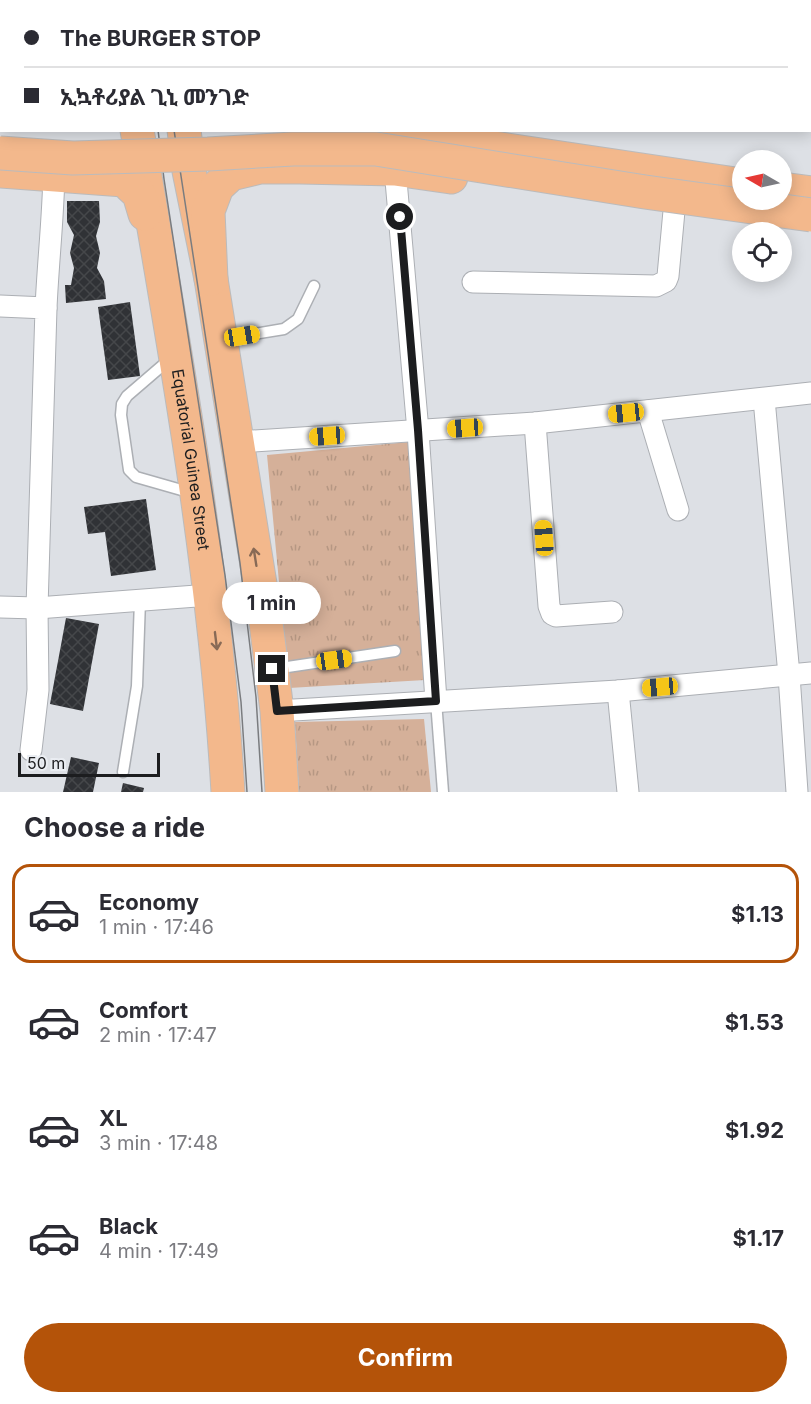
<!DOCTYPE html>
<html lang="en">
<head>
<meta charset="utf-8">
<style>
	body { margin:0; font-family:Inter,"Noto Sans Ethiopic",sans-serif; background:#f7f7f7; color:#2b2b33; height:100vh; display:flex; flex-direction:column; font-size:22px; white-space:nowrap }
	* { box-sizing:border-box; margin:0 }
	p { font-size:20px; color:#7c7c81 }
	.icon { flex:none; width:33px; height:33px; fill:none; stroke:currentColor; stroke-width:2; stroke-linecap:round; stroke-linejoin:round }
	.map { position:relative; height:792px; overflow:hidden }
	.sheet { display:flex; flex-direction:column; background:#fff; flex:1 }
	.sheet>* { flex:none }
	.banner { position:absolute; left:0px; top:0px; width:812px; height:132px; box-shadow:0 3px 15px #0003; display:grid; align-content:center; height:132px; padding:0 24px; background:#fff }
	.needle { width:39px; rotate:279deg }
	.controls { position:absolute; left:732px; top:150px; display:grid; gap:12px }
	.controls a { display:grid; place-items:center; width:60px; height:60px; border-radius:50%; background:#fff; box-shadow:0 3px 15px #0003; font-size:30px }
	.scale { position:absolute; left:18px; bottom:15px; width:142px; box-sizing:border-box; padding-left:6px; border:3px solid #1c1d1f; border-top:0; font-size:16px; line-height:21px; white-space:nowrap; color:#1c1d1f; -webkit-text-stroke:4px #eaedf2; paint-order:stroke }
	.end { position:absolute; width:27px; height:27px; margin:-14px; border:8px solid #1c1d1f; background:#fff; box-shadow:0 0 0 3px #fff }
	.from { border-radius:50% }
	.bubble { position:absolute; height:42px; border-radius:21px; background:#fff; box-shadow:0 3px 15px #0003; font-size:20px; font-weight:700; line-height:42px; text-align:center }
	.car { position:absolute; width:18px; height:36px; margin:-18px -9px; border-radius:8px; box-shadow:0 0 4px 2px #0007; background:linear-gradient(#f5c518 24%,#345 0 40%,#f5c518 0 76%,#345 0 86%,#f5c518 0) }
	.banner b { display:flex; align-items:center; gap:21px; height:57px; font-size:22px }
	.banner b+b { border-top:2px solid #e1e1e2 }
	.banner i { width:15px; height:15px; background:#2b2b33 }
	ul { padding:0; list-style:none }
	li { display:flex; align-items:center; gap:18px; height:99px; margin:0 12px 9px; padding:0 12px; border:3px solid transparent; border-radius:18px }
	li div { flex:1 }
	li b { display:block; font-size:22px }
	li em { font-style:normal; font-weight:700 }
	li.selected { border-color:#b45309 }
	li>.icon { width:54px; height:54px; stroke-width:1.5 }
	h2 { padding:0 24px; font-size:27px; line-height:72px }
	.button { display:flex; gap:12px; margin-top:auto; padding:12px 24px }
	.button a { flex:1; height:69px; border-radius:36px; background:#b45309; color:#fff; font-size:24px; font-weight:700; line-height:69px; text-align:center }
	.map>svg:first-child { display:block }
	.grass { fill:url(#grass-tufts) }
	.building { fill:url(#building-cross-hatch) }
	.lines { fill:none; stroke-linecap:round; stroke-linejoin:round }
	.service-casing { stroke:#acafb4; stroke-width:13 }
	.minor-casing { stroke:#acafb4; stroke-width:23 }
	.primary-casing { stroke:#bbbbbc; stroke-width:35 }
	.service { stroke:#fff; stroke-width:10 }
	.minor { stroke:#fff; stroke-width:21 }
	.primary { stroke:#f3b88c; stroke-width:33 }
	.tram { stroke:#7a7c7f; stroke-width:1.5 }
	.primary-bridge-casing { stroke:#bbbbbc; stroke-width:35; stroke-linecap:butt }
	.primary-bridge { stroke:#f3b88c; stroke-width:33 }
	.oneway { stroke:#886a56 }
	.route { stroke:#1c1d1f; stroke-width:8 }
	.labels { text-anchor:middle; dominant-baseline:central; stroke-width:6; stroke-linejoin:round; paint-order:stroke }
	.street-label { font-size:16px; fill:#1c1d1f; stroke:#eaedf2 }
</style>
</head>
<body>
<div class="map">
<svg width="811" height="792" viewBox="0 0 811 792">
	<defs>
		<pattern id="grass-tufts" width="24" height="20" patternUnits="userSpaceOnUse" patternTransform="scale(1.5)"><rect width="24" height="20" fill="#d5b099"/><path d="M3 7l-1-3M5 7V3M7 7l1-3M15 17l-1-3M17 17v-4M19 17l1-3" fill="none" stroke="#b69783"/></pattern>
		<pattern id="building-cross-hatch" width="8" height="8" patternUnits="userSpaceOnUse" patternTransform="scale(1.5)"><rect width="8" height="8" fill="#303236"/><path d="M0 0l8 8M0 8l8-8" fill="none" stroke="#45474a"/></pattern>
	</defs>
	<rect width="100%" height="100%" fill="#dde0e5"/>
	<!-- grass -->
	<g class="grass">
		<polygon points="409,442 425,680 289,688 267,455"/>
		<polygon points="424,719 431,792 299,792 295,722"/>
	</g>
	<!-- building -->
	<g class="building">
		<polygon points="67,201 99,201 100,222 96,236 100,253 97,268 104,281 106,299 66,303 65,285 71,285 74,268 70,253 74,235 67,222"/>
		<polygon points="130,302 140,376 108,380 98,307"/>
		<polygon points="146,499 156,570 111,576 105,532 88,534 84,507"/>
		<polygon points="66,618 99,624 83,711 50,704"/>
		<polygon points="71,757 99,763 93,792 63,792"/>
		<polygon points="123,783 144,788 143,792 121,792"/>
	</g>
	<g class="lines">
		<!-- service casing -->
		<g class="service-casing">
			<g id="service">
				<polyline points="224,339 284,329 298,319 314,286"/>
				<polyline points="170,359 127,396 122,404 121,415 129,470 136,477 192,493"/>
				<polyline points="274,669 395,651"/>
				<polyline points="436,701 443,792"/>
				<polyline points="123,772 137,686 140,600"/>
			</g>
		</g>
		<!-- minor casing -->
		<g class="minor-casing">
			<g id="minor">
				<polyline points="410,0 410,2"/>
				<polyline points="668,0 668,2"/>
				<polyline points="788,0 788,2"/>
				<polyline points="395,169 418,431 436,701"/>
				<polyline points="473,282 656,286 666,281 668,276 674,211"/>
				<polyline points="0,306 46,308 37,608 38,690 31,750"/>
				<path d="M46,308C48,263 53,219 54,174"/>
				<polyline points="764,399 789,675 797,792"/>
				<polyline points="648,411 678,510"/>
				<polyline points="535,423 549,606 552,614 556,616 612,612"/>
				<polyline points="237,442 535,423 811,393"/>
				<polyline points="0,607 37,608 210,595"/>
				<polyline points="618,691 628,792"/>
				<polyline points="277,711 618,691 811,673"/>
			</g>
		</g>
		<!-- primary casing -->
		<g class="primary-casing">
			<g id="primary">
				<polyline points="115,0 115,2"/>
				<polyline points="166,0 167,2"/>
				<polyline points="0,112 2,112"/>
				<path id="s1" d="M137,130C175,350 215,570 228,792"/>
				<polyline points="184,130 189,171 211,279 265,615 277,711 282,792"/>
				<polyline points="373,130 742,185"/>
				<polyline points="0,171 124,180 139,194 145,214"/>
				<polyline points="782,189 811,193"/>
				<polyline points="211,279 208,211 217,187 231,174 260,167 299,167 395,169 451,177"/>
			</g>
		</g>
		<!-- service -->
		<use href="#service" class="service"/>
		<!-- minor -->
		<use href="#minor" class="minor"/>
		<!-- primary -->
		<use href="#primary" class="primary"/>
		<!-- tram -->
		<g class="tram">
			<polyline points="137,0 137,2"/>
			<polyline points="152,0 153,2"/>
			<polyline points="158,130 164,179 225,575 241,702 247,792"/>
			<polyline points="174,130 240,563 256,697 262,792"/>
		</g>
		<!-- primary-bridge casing -->
		<g class="primary-bridge-casing">
			<polyline id="primary-bridge" points="0,153 73,158 208,154 293,149 376,149 645,192 811,215"/>
		</g>
		<!-- primary-bridge -->
		<use href="#primary-bridge" class="primary-bridge"/>
	</g>
	<!-- one-way arrows -->
	<defs><path id="oneway-shaft" d="M-6 0H5M1.5-3L5.5 0L1.5 3" fill="none" stroke-width="1.6" stroke-linecap="round" stroke-linejoin="round" transform="scale(1.5)"/></defs>
	<g class="oneway">
		<use href="#oneway-shaft" transform="translate(255 557) rotate(-99)"/>
		<use href="#oneway-shaft" transform="translate(216 641) rotate(83)"/>
	</g>
	<g class="lines">
		<!-- route -->
		<polyline class="route" points="272,669 277,711 436,701 418,430 400,217"/>
	</g>
	<g class="labels">
		<!-- street labels -->
		<g class="street-label">
			<text stroke="none"><textPath href="#s1" startOffset="334">Equatorial Guinea Street</textPath></text>
		</g>
	</g>
</svg>
<div class="controls">
<a><svg class="needle" viewBox="-14 -14 28 28"><path d="M0-13l5 13h-10z" fill="#e53935"/><path d="M0 13l5-13h-10z" fill="#7c7c81"/></svg></a>
<a><svg class="icon" aria-label="locate" viewBox="0 0 24 24"><circle cx="12" cy="12" r="6"/><path d="M12 2v4M12 18v4M2 12h4M18 12h4"/></svg></a>
</div>
<div class="scale">50 m</div>
<i class="end from" style="left:400px;top:217px"></i>
<i class="end" style="left:272px;top:669px"></i>
<div class="bubble" style="left:222px;top:582px;width:99px">1 min</div>
<i class="car" style="left:242px;top:336px;rotate:81deg"></i>
<i class="car" style="left:626px;top:413px;rotate:264deg"></i>
<i class="car" style="left:465px;top:428px;rotate:266deg"></i>
<i class="car" style="left:327px;top:436px;rotate:266deg"></i>
<i class="car" style="left:544px;top:538px;rotate:356deg"></i>
<i class="car" style="left:334px;top:660px;rotate:82deg"></i>
<i class="car" style="left:660px;top:687px;rotate:265deg"></i>
<div class="banner">
<b><i class="from"></i>The BURGER STOP</b>
<b><i></i>ኢኳቶሪያል ጊኒ መንገድ</b>
</div>
</div>
<section class="sheet">
<h2>Choose a ride</h2>
<ul>
<li class="selected"><svg class="icon" aria-label="car" viewBox="0 0 24 24"><path d="M5 17H2v-5l4-1 3-4h7l3 4 3 1v5h-3M9 17h6M6 11h13"/><circle cx="7" cy="17" r="2"/><circle cx="17" cy="17" r="2"/></svg><div><b>Economy</b><p>1 min · 17:46</p></div><em>$1.13</em></li>
<li><svg class="icon" aria-label="car" viewBox="0 0 24 24"><path d="M5 17H2v-5l4-1 3-4h7l3 4 3 1v5h-3M9 17h6M6 11h13"/><circle cx="7" cy="17" r="2"/><circle cx="17" cy="17" r="2"/></svg><div><b>Comfort</b><p>2 min · 17:47</p></div><em>$1.53</em></li>
<li><svg class="icon" aria-label="car" viewBox="0 0 24 24"><path d="M5 17H2v-5l4-1 3-4h7l3 4 3 1v5h-3M9 17h6M6 11h13"/><circle cx="7" cy="17" r="2"/><circle cx="17" cy="17" r="2"/></svg><div><b>XL</b><p>3 min · 17:48</p></div><em>$1.92</em></li>
<li><svg class="icon" aria-label="car" viewBox="0 0 24 24"><path d="M5 17H2v-5l4-1 3-4h7l3 4 3 1v5h-3M9 17h6M6 11h13"/><circle cx="7" cy="17" r="2"/><circle cx="17" cy="17" r="2"/></svg><div><b>Black</b><p>4 min · 17:49</p></div><em>$1.17</em></li>
</ul>
<div class="button"><a>Confirm</a></div>
</section>
</body>
</html>
